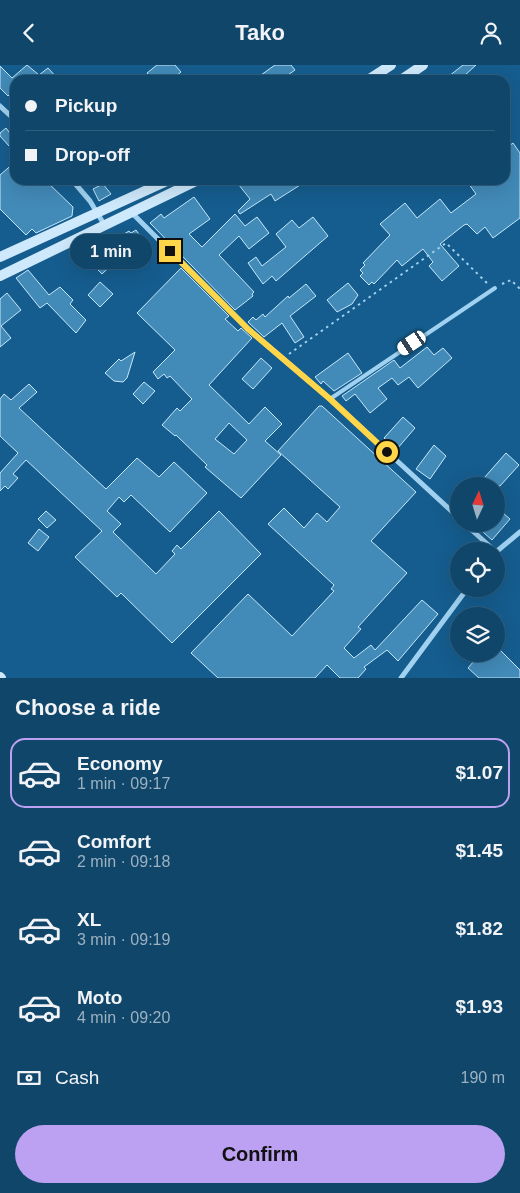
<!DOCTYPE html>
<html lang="en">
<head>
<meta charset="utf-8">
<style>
	body { margin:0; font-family:Arial,sans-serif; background:#1e5072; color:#f1f3f6; height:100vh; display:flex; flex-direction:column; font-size:19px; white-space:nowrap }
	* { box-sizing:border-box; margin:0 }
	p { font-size:16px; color:#9cb1c1 }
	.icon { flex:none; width:28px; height:28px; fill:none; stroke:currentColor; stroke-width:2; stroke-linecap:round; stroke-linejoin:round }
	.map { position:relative; height:613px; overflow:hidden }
	.details { display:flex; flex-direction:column; background:#10466a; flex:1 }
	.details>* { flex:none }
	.top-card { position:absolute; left:10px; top:10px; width:500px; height:110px; border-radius:15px; box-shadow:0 5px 20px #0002,0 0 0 1px #305e7e; display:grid; align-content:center; height:110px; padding:0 15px; background:#10466a }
	.needle { width:32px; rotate:4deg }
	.fabs { position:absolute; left:450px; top:412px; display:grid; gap:10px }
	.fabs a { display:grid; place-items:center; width:55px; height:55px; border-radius:50%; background:#10466a; box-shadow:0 5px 20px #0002,0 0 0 1px #305e7e; font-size:25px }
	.end { position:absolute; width:22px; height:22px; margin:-11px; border:6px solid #ffd54a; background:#111; box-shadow:0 0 0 2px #111 }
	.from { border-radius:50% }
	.bubble { position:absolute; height:35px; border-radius:18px; background:#10466a; box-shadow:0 5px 20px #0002,0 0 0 1px #305e7e; font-size:16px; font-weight:800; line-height:35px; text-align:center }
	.car { position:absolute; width:15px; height:30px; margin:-15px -8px; border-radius:6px; box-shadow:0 0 4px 1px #0007; background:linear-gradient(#fff 24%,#345 0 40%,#fff 0 76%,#345 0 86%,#fff 0) }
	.top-card b { display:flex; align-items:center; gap:18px; height:48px; font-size:19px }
	.top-card b+b { border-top:1px solid #305e7e }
	.top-card i { width:12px; height:12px; background:#f1f3f6 }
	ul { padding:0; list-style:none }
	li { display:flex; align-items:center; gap:15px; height:70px; margin:0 10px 8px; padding:0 5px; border:2px solid transparent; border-radius:15px }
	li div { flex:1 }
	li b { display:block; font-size:19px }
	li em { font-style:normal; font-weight:800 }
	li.current { border-color:#bca0f2 }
	li>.icon { width:45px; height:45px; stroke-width:1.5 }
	h2 { padding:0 15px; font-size:22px; line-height:60px }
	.pay { display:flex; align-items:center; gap:12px; height:55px; padding:0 15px; font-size:19px }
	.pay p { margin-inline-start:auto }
	.button { display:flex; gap:10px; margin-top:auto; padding:10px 15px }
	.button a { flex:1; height:58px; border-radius:30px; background:#bca0f2; color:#111; font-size:20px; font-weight:800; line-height:58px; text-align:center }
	header { display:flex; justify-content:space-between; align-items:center; height:65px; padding:0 15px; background:#10466a; font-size:22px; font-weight:800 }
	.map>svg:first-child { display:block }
	.building { fill:#428ab8; stroke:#c6e7fb; fill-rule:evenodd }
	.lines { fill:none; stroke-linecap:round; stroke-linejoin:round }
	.path { stroke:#a0d1f0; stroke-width:2; stroke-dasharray:2.5 4; stroke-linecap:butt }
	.service { stroke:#a0d1f0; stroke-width:4 }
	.minor { stroke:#a0d1f0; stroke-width:5 }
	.secondary { stroke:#cee9fb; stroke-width:10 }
	.route { stroke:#ffd54a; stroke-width:6 }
</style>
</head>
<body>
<header><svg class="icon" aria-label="back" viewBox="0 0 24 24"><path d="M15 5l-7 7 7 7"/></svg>Tako<svg class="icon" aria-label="person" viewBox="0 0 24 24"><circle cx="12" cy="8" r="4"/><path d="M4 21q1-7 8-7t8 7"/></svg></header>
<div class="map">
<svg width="520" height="613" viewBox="0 0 520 613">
	<rect width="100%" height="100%" fill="#155d8e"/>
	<!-- building -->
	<g class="building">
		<polygon points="27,0 39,10 48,3 59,15 14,15 15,24 8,31 0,23 0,1 12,13"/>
		<polygon points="157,0 175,0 181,7 171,15 153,15 147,8"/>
		<polygon points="275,0 291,0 295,5 281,15 254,15"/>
		<polygon points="463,0 476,0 464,11 467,15 444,15"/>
		<polygon points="6,63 15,75 9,81 0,71 0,68"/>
		<polygon points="513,78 520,88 520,153 493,173 485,162 477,169 467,159 464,160 440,179 459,201 442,216 429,201 433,197 423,184 402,201 397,195 374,219 372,217 369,220 360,211 363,208 360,205 365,200 363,198 390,170 380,159 405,138 417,153 440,134 451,148 476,129 466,115 505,115 505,84"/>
		<polygon points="15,97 15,115 45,115 73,142 72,151 36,168 32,164 26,170 0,144 0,110"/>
		<polygon points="235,115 308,115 275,136 271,129 240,149 238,146 250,134"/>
		<polygon points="103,119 111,129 99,136 93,124"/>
		<polygon points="194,132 210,154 189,169 202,182 235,149 245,161 257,152 269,168 249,184 239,171 219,190 254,227 252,229 253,231 235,245 150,158 161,149 164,153"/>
		<polygon points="313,152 328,171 276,216 272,211 263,219 248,198 256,192 262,201 286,182 276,169 292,155 299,163"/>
		<polygon points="136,165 152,188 142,195 137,188 126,196 122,190 102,209 86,193 98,182 110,194 121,176 119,172 129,166 131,168"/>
		<path d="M181,203L229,251L225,254L238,266L241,263L252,273L209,320L249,359L265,342L282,359L265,376L281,390L241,433L205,402L207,400L176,370L175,371L162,360L177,343L180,346L192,334L170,311L167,313L164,309L158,314L153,307L175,285L137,248ZM229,358L247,375L234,389L215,374Z"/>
		<polygon points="28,205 49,230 60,222 73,235 70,239 86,255 76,268 47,238 40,243 16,213"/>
		<polygon points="100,217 113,229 100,242 88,230"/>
		<polygon points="348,218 358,230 352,239 337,247 327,235"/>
		<polygon points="306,219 316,231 290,251 304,272 295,278 282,258 264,272 248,257 253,252 256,255 263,249 265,252 288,231 289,233"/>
		<polygon points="7,228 21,245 1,261 11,273 0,282 0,234"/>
		<polygon points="427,282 434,290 443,283 452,293 418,323 409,312 398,320 392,313 378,323 387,334 370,348 355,329 346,336 342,331 394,295 400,303"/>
		<polygon points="135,287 127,313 123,317 114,316 105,308 119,294 121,296"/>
		<polygon points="348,288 362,308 334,326 323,316 321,319 315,312"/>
		<polygon points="261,293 272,303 253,324 242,314"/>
		<polygon points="144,317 155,326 143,339 133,329"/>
		<polygon points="29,319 37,327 19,343 106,424 137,393 159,412 174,397 207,428 170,467 131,430 124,437 119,432 107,446 121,459 113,467 156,509 175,489 172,486 177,480 181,484 219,446 261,489 172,578 121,528 117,532 75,492 102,466 26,395 13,409 18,413 8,424 5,421 0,426 0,408 18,388 0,371 0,334 4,329 11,335"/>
		<polygon points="319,341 322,341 416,427 371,476 407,508 358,562 361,564 344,583 354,593 371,580 375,585 422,535 438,549 398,596 387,585 364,602 366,604 358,613 340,613 327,600 315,613 218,613 191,588 248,529 292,571 334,526 331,524 334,520 268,459 284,443 304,463 317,448 327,457 340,442 278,386"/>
		<polygon points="403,352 415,363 397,384 384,373"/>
		<polygon points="434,380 446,391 430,414 416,404"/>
		<polygon points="506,388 519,400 500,421 477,421"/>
		<polygon points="496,442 510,454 492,475 474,459 496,459"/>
		<polygon points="46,446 56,455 47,463 38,454"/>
		<polygon points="39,464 49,472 38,486 28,478"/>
		<polygon points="496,581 520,605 520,613 479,613 468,603 480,589 496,589"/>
	</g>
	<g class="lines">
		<!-- path -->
		<g class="path">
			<polyline points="502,219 511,215 520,224"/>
			<polyline points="289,289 446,178 489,220"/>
		</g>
		<!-- service -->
		<polyline class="service" points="330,334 495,223"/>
		<!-- minor -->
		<g class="minor">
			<polyline points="0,41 15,55"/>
			<polyline points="72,115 90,136 105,161"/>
			<polyline points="132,148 248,264 330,334 459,453"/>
			<polyline points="465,459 495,486"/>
			<polyline points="496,487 520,467"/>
			<polyline points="401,613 467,524"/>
		</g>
		<!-- secondary -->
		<g class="secondary">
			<polyline points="368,15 391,0"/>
			<polyline points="401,15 423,0"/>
			<polyline points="0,192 169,115"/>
			<polyline points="0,211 198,115"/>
			<polyline points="0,612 1,613"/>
		</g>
	</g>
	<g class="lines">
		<!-- route -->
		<polyline class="route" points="170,186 248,264 330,334 387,387"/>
	</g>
</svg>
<div class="fabs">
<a><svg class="needle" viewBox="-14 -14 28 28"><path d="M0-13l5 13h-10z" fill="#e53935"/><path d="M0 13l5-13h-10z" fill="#9cb1c1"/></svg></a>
<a><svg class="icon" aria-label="locate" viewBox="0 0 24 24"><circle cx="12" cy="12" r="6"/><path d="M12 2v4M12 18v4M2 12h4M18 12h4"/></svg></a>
<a><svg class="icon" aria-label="layers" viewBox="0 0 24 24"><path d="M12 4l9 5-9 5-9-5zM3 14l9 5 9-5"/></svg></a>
</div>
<i class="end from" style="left:387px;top:387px"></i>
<i class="end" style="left:170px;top:186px"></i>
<div class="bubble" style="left:70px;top:169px;width:82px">1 min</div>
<i class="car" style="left:412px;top:278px;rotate:236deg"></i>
<div class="top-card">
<b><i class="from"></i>Pickup</b>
<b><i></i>Drop-off</b>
</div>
</div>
<section class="details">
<h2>Choose a ride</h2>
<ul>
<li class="current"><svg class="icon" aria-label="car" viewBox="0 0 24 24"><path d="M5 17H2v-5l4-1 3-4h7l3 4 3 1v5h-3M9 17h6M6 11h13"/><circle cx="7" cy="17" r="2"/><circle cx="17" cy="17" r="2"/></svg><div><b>Economy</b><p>1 min · 09:17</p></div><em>$1.07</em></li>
<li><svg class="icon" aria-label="car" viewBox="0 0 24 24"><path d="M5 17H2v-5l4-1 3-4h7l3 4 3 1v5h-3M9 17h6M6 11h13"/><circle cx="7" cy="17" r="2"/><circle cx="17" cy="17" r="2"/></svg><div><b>Comfort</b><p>2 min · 09:18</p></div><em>$1.45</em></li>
<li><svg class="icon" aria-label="car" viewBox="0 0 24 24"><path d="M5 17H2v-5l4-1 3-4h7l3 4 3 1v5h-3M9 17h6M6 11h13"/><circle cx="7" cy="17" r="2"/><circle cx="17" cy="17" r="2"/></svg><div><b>XL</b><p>3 min · 09:19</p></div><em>$1.82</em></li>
<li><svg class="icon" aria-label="car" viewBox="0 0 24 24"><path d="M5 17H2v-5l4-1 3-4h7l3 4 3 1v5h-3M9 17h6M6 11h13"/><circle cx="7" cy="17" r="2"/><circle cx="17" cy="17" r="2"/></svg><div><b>Moto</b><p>4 min · 09:20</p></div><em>$1.93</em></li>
</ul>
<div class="pay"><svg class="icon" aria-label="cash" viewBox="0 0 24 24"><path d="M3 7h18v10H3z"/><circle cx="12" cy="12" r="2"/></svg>Cash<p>190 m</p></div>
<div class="button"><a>Confirm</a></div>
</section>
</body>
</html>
